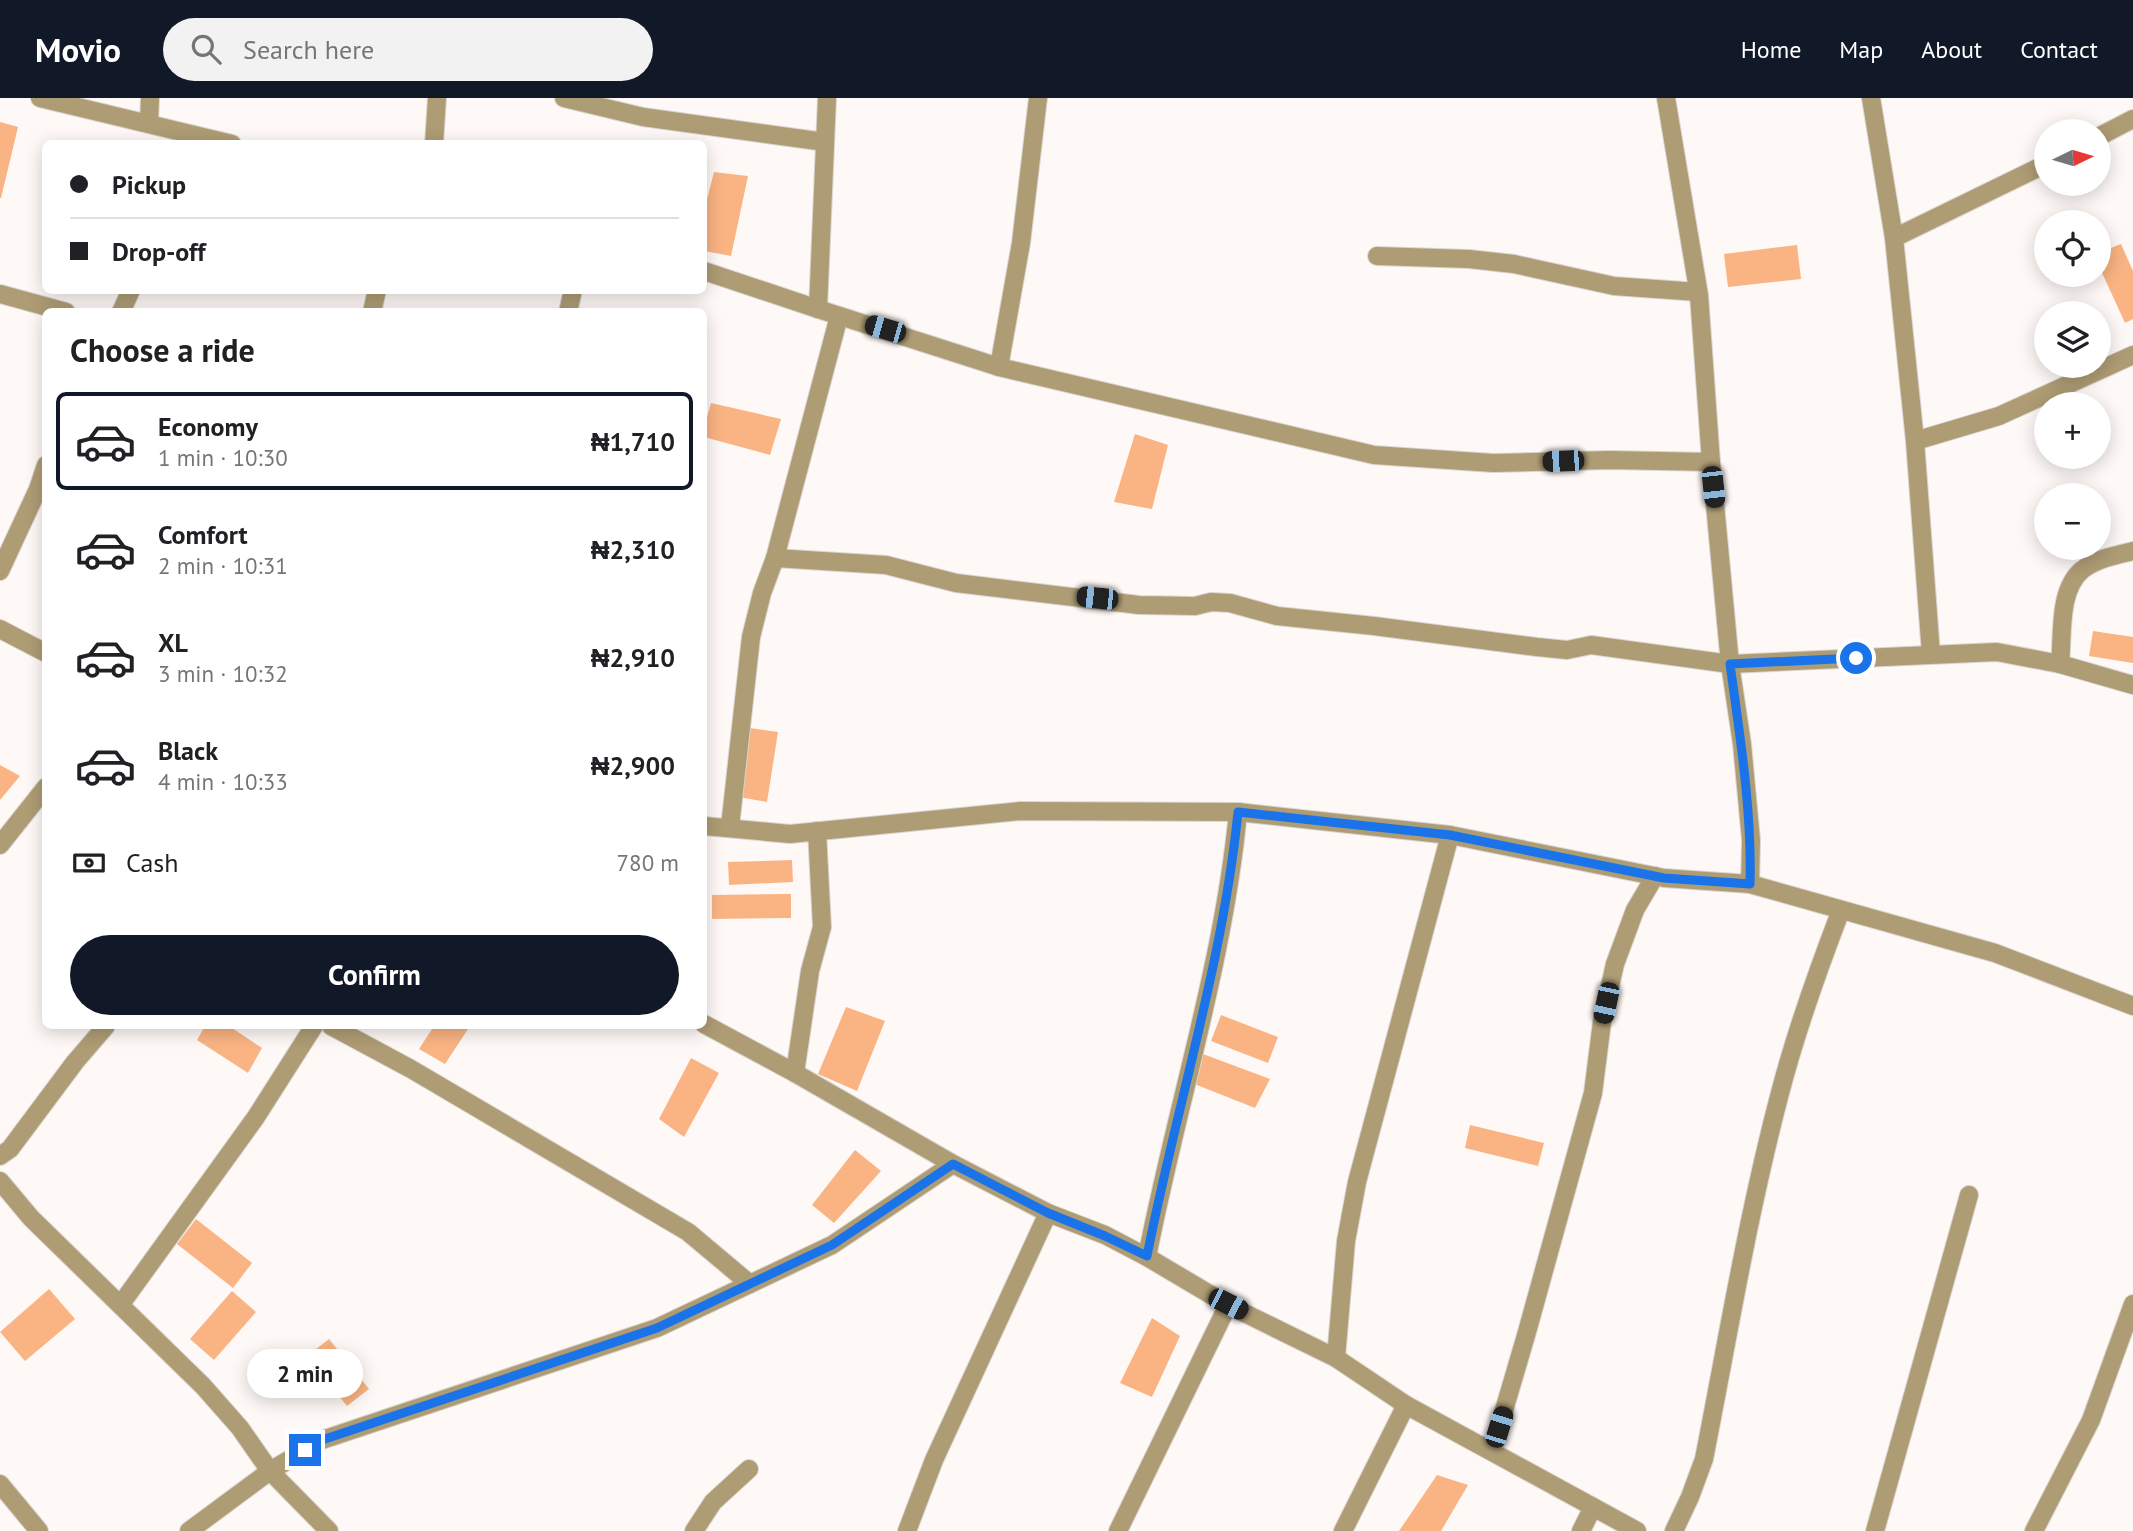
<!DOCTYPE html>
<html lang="en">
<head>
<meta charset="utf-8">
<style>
	body { margin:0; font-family:"PT Sans",sans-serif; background:#f2f2f2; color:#202124; height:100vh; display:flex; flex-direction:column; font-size:26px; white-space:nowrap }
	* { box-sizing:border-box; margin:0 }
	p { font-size:23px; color:#757577 }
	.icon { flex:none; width:38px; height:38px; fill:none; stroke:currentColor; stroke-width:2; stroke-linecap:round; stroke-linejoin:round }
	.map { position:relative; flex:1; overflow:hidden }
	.details { position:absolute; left:42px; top:210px; width:665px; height:721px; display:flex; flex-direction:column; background:#fff; border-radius:10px; box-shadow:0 4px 18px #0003 }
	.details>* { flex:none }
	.top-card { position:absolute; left:42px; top:42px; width:665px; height:154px; border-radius:10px; box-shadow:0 4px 18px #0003; display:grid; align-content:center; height:154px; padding:0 28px; background:#fff }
	.needle { width:46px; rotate:85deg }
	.tools { position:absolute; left:2034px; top:21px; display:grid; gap:14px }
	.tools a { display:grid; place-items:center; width:77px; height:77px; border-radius:50%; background:#fff; box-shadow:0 4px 18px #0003; font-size:35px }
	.end { position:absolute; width:32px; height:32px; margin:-16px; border:9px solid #1a73e8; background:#fff; box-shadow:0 0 0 4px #fff }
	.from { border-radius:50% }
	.bubble { position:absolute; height:49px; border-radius:24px; background:#fff; box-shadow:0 4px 18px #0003; font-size:23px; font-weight:800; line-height:49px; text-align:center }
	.car { position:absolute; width:21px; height:42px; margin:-21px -10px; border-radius:9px; box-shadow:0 0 5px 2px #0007; background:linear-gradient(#222 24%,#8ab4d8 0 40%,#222 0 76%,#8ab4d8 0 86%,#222 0) }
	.top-card b { display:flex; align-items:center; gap:24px; height:66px; font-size:26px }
	.top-card b+b { border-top:2px solid #e0e0e0 }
	.top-card i { width:18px; height:18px; background:#202124 }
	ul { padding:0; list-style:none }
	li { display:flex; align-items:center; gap:21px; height:98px; margin:0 14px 10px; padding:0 14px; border:4px solid transparent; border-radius:10px }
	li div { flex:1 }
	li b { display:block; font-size:26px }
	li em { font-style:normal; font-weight:800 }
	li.on { border-color:#111827 }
	li>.icon { width:63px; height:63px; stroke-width:1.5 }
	h2 { padding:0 28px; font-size:32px; line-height:84px }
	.pay { display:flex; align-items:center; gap:18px; height:77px; padding:0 28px; font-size:26px }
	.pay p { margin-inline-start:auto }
	.button { display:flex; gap:14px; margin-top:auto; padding:14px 28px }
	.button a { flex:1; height:80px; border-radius:42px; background:#111827; color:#fff; font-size:28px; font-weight:800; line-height:80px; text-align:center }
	header { display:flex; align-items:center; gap:42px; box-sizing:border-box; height:98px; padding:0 35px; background:#111827; color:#fff }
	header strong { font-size:33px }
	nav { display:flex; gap:38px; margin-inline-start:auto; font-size:24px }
	.search { width:490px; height:63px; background:#f2f2f2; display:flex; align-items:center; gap:18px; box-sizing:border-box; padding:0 24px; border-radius:38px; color:#757577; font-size:26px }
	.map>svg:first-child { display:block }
	.building { fill:#fab483 }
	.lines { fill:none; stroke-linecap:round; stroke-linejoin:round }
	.street-casing { stroke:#dad5d1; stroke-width:20 }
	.street { stroke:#ae9c74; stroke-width:18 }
	.route { stroke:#1a73e8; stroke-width:9 }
</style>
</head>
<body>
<header>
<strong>Movio</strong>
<div class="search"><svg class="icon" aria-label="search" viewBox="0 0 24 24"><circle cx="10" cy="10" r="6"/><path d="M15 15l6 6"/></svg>Search here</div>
<nav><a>Home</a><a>Map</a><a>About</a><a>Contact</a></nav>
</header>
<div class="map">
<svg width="2133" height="1433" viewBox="0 0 2133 1433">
	<rect width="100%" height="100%" fill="#fef9f6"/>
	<!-- building -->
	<g class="building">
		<polygon points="0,24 18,29 1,100 0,100"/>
		<polygon points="714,74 748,78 731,158 704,153 704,113"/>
		<polygon points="2121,146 2133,173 2133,221 2125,225 2098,166 2098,155"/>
		<polygon points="1797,147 1801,181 1728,189 1724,156"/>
		<polygon points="711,305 781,321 770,357 704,339 704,330"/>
		<polygon points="1135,336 1168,347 1152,411 1114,404"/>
		<polygon points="2093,533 2133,539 2133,565 2089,558"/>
		<polygon points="750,630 778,634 767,704 739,699"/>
		<polygon points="0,667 20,678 0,702"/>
		<polygon points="792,762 793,784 729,787 728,764"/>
		<polygon points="791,796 791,820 712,821 712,797"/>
		<polygon points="846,909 885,923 857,993 818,976"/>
		<polygon points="1221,917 1278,939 1268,965 1211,943"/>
		<polygon points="205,928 229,928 262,950 248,975 197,942"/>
		<polygon points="434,928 470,928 445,966 419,951"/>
		<polygon points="1203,956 1270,981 1255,1010 1192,985"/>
		<polygon points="691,960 719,975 684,1039 659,1021"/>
		<polygon points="1470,1027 1544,1045 1538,1068 1465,1050"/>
		<polygon points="855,1052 881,1073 834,1125 812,1107"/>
		<polygon points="196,1121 252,1165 233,1190 177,1146"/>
		<polygon points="49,1191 75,1221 25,1263 0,1234"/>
		<polygon points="232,1193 256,1214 214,1262 190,1241"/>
		<polygon points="1152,1220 1180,1238 1152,1299 1120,1285"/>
		<polygon points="329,1241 369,1291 347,1308 307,1258"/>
		<polygon points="1437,1377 1468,1387 1441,1433 1399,1433"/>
	</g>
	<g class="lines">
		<!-- street casing -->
		<g class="street-casing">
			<g id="street">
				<polyline points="40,0 232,46"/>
				<polyline points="564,0 643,19 825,44"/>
				<polyline points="1871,0 1894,140 1915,343 1931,556"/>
				<polyline points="149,26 150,0"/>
				<polyline points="2098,39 2133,21"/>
				<polyline points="434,46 437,0"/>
				<polyline points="1894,140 2046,66"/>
				<polyline points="1377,158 1469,161 1514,166 1614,188 1698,194"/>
				<polyline points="704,173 818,211 827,0"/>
				<polyline points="0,196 66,214"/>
				<polyline points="818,211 999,269 1374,357 1493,365 1610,362 1711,364"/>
				<polyline points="121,214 131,192"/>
				<polyline points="372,214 377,192"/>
				<polyline points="568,214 573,192"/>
				<polyline points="999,269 1021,145 1038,0"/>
				<polyline points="1915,343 1999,318 2133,257"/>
				<polyline points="775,460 886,467 956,485 1139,507 1195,508 1211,504 1230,505 1277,518 1374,528 1537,549 1567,552 1591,547 1730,566 1997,554 2060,566 2133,587"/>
				<polyline points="0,473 38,391 46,367"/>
				<polyline points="0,531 46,555"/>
				<path d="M2060,566C2063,537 2058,492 2082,472C2096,461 2116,457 2133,453"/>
				<polyline points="704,728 790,736 1020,713 1238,714 1450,737 1664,780 1750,786 1751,742 1742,646 1730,566 1711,364 1699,197 1666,0"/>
				<polyline points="730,729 751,539 762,495 775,460 839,218"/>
				<polyline points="0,747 46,689"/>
				<polyline points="1750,786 1995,855 2133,908"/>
				<polyline points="704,926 795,975 953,1066 1048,1115 1105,1137 1147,1159 1228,1207 1336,1260 1406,1307 1637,1433"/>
				<polyline points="331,928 411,971 688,1134 750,1186"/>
				<polyline points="795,975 810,873 822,829 817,733"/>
				<polyline points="0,1058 10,1051 75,964 106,928"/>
				<polyline points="0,1083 31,1120 203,1288 240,1330 270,1373 329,1433"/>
				<path d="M1147,1159C1176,1010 1224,864 1238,714"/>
				<polyline points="121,1206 256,1019 314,928"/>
				<polyline points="1336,1260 1346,1143 1357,1084 1450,737"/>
				<polyline points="1492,1353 1527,1234 1593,995 1602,924 1615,866 1635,812 1655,778"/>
				<polyline points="0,1386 39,1433"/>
				<polyline points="189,1433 270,1373 322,1342 657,1230 832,1147 953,1066"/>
				<polyline points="694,1433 713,1404 749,1371"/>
				<polyline points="907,1433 934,1362 1048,1115"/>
				<polyline points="1118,1433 1228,1207"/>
				<polyline points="1343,1433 1406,1307"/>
				<polyline points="1581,1433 1593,1409"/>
				<path d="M1674,1433L1690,1399L1704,1361C1728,1239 1748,1116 1780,995C1796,933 1818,872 1841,812"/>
				<polyline points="1875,1433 1969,1097"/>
				<polyline points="2034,1433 2091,1322 2133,1206"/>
			</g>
		</g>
		<!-- street -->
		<use href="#street" class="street"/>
	</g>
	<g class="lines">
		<!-- route -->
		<path class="route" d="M305,1352L322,1342L657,1230L832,1147L953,1066L1048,1115L1105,1138L1147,1158C1176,1010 1223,864 1238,714L1450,737L1664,780L1750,786C1752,712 1740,639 1730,566L1856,560"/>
	</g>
</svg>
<div class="tools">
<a><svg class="needle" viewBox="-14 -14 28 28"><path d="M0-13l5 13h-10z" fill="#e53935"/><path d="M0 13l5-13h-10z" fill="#757577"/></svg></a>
<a><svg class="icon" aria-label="locate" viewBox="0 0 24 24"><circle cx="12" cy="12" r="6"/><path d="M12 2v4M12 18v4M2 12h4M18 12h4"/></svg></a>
<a><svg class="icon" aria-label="layers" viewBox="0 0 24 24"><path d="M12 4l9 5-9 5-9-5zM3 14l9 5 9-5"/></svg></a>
<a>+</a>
<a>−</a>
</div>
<i class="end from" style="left:1856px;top:560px"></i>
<i class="end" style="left:305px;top:1352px"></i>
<div class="bubble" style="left:247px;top:1251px;width:116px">2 min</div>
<i class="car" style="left:885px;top:231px;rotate:286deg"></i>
<i class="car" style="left:1563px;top:363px;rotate:268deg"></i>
<i class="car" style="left:1713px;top:389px;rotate:174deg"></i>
<i class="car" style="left:1097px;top:500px;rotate:276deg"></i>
<i class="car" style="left:1606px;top:905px;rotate:192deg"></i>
<i class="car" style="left:1228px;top:1206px;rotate:117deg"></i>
<i class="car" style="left:1499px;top:1329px;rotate:17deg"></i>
<div class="top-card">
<b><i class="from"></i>Pickup</b>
<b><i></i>Drop-off</b>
</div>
<section class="details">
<h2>Choose a ride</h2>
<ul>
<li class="on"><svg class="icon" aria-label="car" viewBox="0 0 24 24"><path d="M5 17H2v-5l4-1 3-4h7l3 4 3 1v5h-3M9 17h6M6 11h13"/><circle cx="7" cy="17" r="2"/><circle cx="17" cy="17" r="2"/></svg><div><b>Economy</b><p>1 min · 10:30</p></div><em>₦1,710</em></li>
<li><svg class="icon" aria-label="car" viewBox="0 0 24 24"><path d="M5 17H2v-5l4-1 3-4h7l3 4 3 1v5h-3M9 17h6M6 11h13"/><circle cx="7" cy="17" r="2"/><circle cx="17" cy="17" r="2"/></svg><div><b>Comfort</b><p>2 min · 10:31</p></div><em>₦2,310</em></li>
<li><svg class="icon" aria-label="car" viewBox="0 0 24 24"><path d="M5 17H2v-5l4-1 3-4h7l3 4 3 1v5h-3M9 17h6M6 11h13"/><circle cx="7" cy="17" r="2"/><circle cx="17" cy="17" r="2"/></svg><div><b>XL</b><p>3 min · 10:32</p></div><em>₦2,910</em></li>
<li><svg class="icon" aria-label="car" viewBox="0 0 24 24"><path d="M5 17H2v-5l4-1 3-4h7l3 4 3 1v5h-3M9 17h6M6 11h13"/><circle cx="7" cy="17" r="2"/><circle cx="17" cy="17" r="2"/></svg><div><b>Black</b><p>4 min · 10:33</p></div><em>₦2,900</em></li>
</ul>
<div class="pay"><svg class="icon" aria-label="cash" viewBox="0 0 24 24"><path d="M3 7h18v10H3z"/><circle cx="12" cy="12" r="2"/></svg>Cash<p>780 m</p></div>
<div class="button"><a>Confirm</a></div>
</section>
</div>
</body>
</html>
